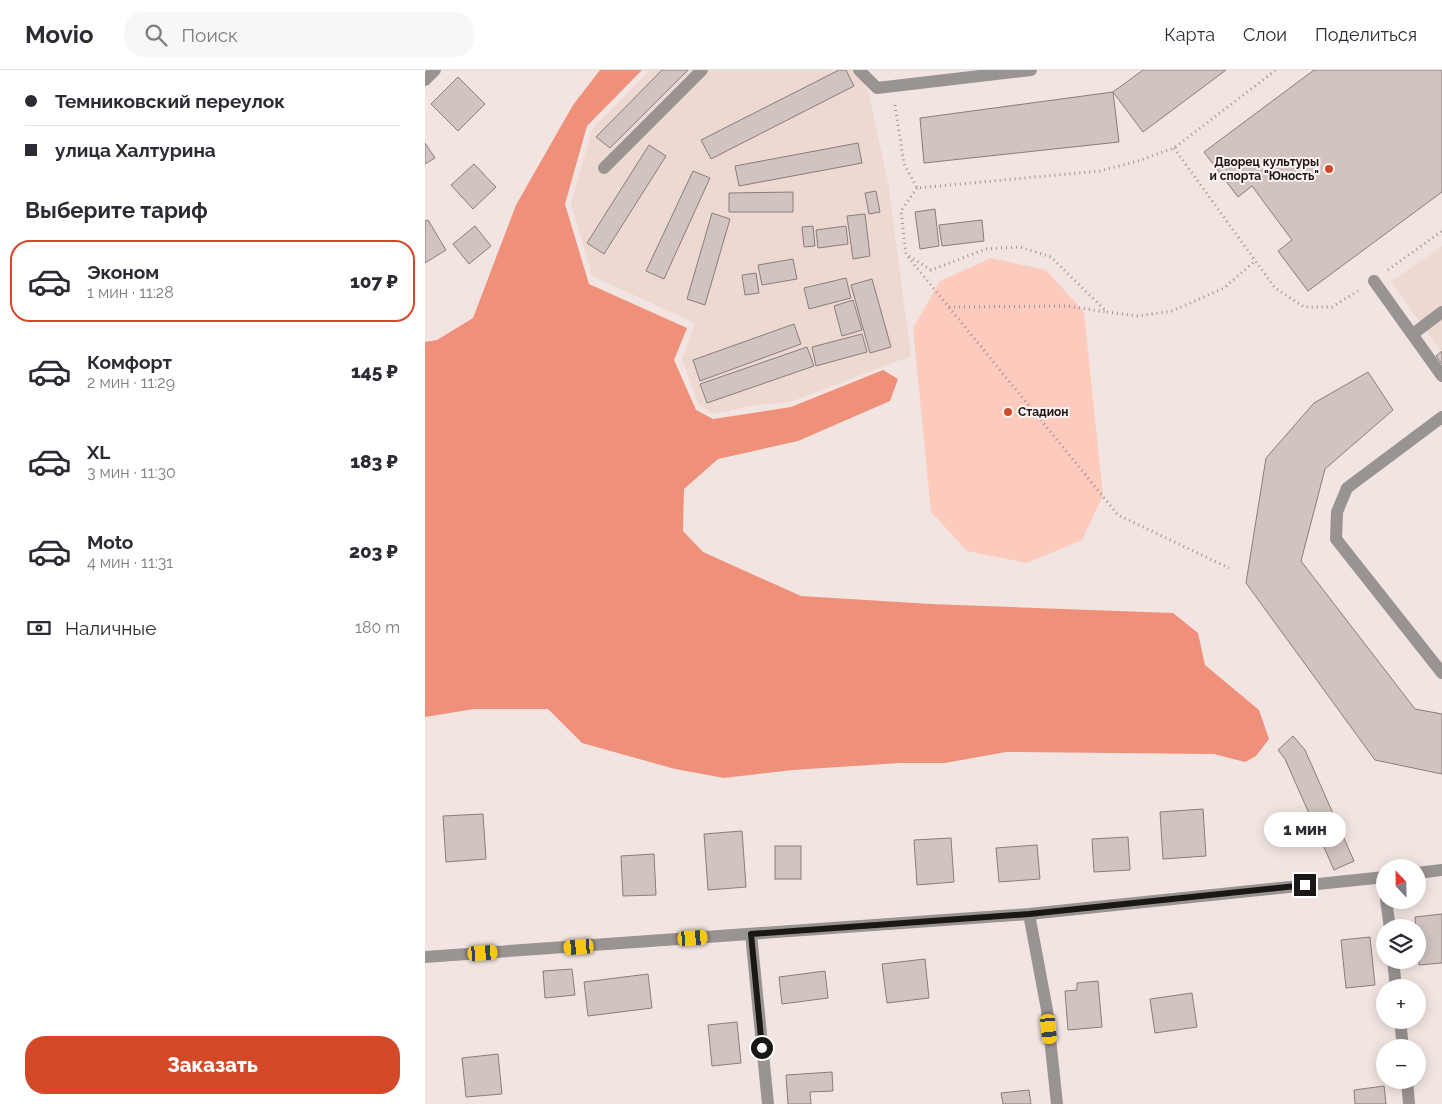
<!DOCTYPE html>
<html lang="ru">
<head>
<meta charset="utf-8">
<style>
	body { margin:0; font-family:Raleway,sans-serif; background:#f7f7f7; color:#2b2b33; height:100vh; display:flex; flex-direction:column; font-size:19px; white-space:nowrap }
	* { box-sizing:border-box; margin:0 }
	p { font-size:16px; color:#7c7c81 }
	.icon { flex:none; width:28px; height:28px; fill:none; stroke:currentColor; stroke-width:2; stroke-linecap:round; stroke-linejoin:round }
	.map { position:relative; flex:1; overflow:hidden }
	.details { display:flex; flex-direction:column; background:#fff; width:425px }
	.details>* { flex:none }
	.hud { display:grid; align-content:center; height:110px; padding:0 25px; background:#fff }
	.needle { width:32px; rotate:338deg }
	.fabs { position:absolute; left:951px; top:789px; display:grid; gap:10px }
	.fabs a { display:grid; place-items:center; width:50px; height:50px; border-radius:50%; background:#fff; box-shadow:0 2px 12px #0003; font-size:25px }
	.end { position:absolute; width:22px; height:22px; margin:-11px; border:6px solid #1b1716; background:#fff; box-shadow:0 0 0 2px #fff }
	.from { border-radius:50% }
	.bubble { position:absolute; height:35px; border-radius:18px; background:#fff; box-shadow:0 2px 12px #0003; font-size:16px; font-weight:800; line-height:35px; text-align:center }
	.car { position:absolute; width:15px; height:30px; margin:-15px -8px; border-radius:6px; box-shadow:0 0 4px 1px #0007; background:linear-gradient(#f5c518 24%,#345 0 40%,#f5c518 0 76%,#345 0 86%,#f5c518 0) }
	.hud b { display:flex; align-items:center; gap:18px; height:48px; font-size:19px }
	.hud b+b { border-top:1px solid #e1e1e2 }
	.hud i { width:12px; height:12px; background:#2b2b33 }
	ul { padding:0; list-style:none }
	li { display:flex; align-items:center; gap:15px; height:82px; margin:0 10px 8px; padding:0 15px; border:2px solid transparent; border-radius:20px }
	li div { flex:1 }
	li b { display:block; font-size:19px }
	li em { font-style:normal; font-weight:800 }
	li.selected { border-color:#d34928 }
	li>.icon { width:45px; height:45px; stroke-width:1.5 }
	h2 { padding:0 25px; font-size:22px; line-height:60px }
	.pay { display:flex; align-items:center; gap:12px; height:55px; padding:0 25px; font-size:19px }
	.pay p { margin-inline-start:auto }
	.primary-button { display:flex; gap:10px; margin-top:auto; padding:10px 25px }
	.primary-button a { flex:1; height:58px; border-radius:20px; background:#d34928; color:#fff; font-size:20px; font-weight:800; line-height:58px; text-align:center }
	header { display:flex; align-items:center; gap:30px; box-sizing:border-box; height:70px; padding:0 25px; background:#fff; border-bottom:1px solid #e1e1e2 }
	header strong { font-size:24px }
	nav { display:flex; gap:28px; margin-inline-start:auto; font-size:18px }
	.search { width:350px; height:45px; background:#f7f7f7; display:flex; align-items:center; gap:12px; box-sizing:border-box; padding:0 18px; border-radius:20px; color:#7c7c81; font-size:19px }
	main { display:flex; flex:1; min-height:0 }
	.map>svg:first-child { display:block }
	.built { fill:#edd8d2 }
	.green { fill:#fccbbe }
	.forest { fill:#ef917a }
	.building { fill:#d0c3c0; stroke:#897d7a }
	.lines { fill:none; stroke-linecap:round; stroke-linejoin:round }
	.path { stroke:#9d9390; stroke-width:3; stroke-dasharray:1 4; stroke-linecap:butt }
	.lane { stroke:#999392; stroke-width:12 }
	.street { stroke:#999392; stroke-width:12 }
	.route { stroke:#1b1716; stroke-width:6 }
	.poi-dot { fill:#d34928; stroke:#fef3f0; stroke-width:2 }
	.labels { text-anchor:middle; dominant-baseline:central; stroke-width:4; stroke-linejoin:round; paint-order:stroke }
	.poi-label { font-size:12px; font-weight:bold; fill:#1b1716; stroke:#fef3f0; text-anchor:end }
</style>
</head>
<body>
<header>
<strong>Movio</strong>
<div class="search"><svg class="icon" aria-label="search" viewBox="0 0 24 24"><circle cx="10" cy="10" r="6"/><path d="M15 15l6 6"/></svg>Поиск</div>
<nav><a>Карта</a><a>Слои</a><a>Поделиться</a></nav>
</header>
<main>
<section class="details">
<div class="hud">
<b><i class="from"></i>Темниковский переулок</b>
<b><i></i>улица Халтурина</b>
</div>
<h2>Выберите тариф</h2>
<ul>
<li class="selected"><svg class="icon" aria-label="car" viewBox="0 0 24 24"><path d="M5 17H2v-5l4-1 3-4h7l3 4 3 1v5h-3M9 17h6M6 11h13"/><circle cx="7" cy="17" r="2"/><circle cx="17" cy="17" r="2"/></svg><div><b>Эконом</b><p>1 мин · 11:28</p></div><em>107 ₽</em></li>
<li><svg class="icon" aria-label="car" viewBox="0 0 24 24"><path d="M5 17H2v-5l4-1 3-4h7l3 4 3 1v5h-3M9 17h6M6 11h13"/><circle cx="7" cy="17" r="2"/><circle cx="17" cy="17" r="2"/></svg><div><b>Комфорт</b><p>2 мин · 11:29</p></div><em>145 ₽</em></li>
<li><svg class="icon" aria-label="car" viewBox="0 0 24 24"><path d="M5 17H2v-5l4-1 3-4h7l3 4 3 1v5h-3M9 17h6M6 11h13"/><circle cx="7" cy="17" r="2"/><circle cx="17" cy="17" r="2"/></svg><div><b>XL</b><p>3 мин · 11:30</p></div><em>183 ₽</em></li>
<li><svg class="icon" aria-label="car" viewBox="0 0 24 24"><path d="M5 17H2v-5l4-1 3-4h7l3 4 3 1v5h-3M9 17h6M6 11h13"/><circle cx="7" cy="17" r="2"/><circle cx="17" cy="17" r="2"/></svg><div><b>Moto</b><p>4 мин · 11:31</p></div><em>203 ₽</em></li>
</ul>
<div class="pay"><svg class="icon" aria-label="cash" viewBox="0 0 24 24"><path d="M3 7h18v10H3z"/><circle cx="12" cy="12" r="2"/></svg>Наличные<p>180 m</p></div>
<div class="primary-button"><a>Заказать</a></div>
</section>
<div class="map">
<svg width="1017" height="1034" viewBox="0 0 1017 1034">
	<rect width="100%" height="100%" fill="#f2e5e1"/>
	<!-- built -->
	<g class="built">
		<polygon points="225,0 434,0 443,21 463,112 486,286 368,331 326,336 288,344 273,334 257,289 270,253 167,206 146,133 167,59"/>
		<polygon points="1017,176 1017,282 966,212"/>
	</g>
	<!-- green -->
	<polygon class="green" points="566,188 621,200 659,242 678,426 657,470 602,493 542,481 506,442 488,258 515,211"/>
	<!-- forest -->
	<polygon class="forest" points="175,0 217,0 162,56 140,134 164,214 262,258 249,290 271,340 288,349 366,337 458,300 473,309 465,331 373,371 293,389 259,419 258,461 278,482 376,526 506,534 748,543 773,563 780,595 834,640 844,669 831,686 820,692 789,684 581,682 520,693 475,693 368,700 299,708 250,699 157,673 123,639 49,639 0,647 0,272 12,270 48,248 91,135 148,35"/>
	<!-- building -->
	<g class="building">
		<polygon points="237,0 263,0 185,78 171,67"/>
		<polygon points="414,0 421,0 429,16 286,89 276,70"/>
		<polygon points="718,0 801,0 718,62 688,22"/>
		<polygon points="889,0 1017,0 1017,122 883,221 853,181 867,170 827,116 813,127 779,82"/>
		<polygon points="33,7 60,34 33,61 6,34"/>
		<polygon points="688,22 694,72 499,93 495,48"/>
		<polygon points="0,73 10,88 0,94"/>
		<polygon points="433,73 437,93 314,116 310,96"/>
		<polygon points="224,75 241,86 179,184 162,173"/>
		<polygon points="49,94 71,117 48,139 26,115"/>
		<polygon points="268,101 285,108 239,209 221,201"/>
		<polygon points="451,121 455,142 444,144 440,123"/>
		<polygon points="368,122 368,142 304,142 304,123"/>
		<polygon points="510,139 514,176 495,179 490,142"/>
		<polygon points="287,143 305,149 280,235 262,229"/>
		<polygon points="440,144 445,186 428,189 422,146"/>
		<polygon points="3,150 21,180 0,193 0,151"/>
		<polygon points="557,150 559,171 517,176 514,155"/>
		<polygon points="50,156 66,176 44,194 28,174"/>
		<polygon points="388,156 390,176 379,177 377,157"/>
		<polygon points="421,156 423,174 393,178 391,160"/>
		<polygon points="368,189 372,209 337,215 333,195"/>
		<polygon points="331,203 334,223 320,225 317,205"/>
		<polygon points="421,208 426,228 384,239 379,218"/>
		<polygon points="447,209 466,277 445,283 426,215"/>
		<polygon points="428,230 437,260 417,266 409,236"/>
		<polygon points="369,254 376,274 275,311 268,290"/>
		<polygon points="437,264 442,282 391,296 387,277"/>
		<polygon points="382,277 389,296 282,333 275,314"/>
		<polygon points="1017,281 1017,294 1011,286"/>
		<polygon points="943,302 968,340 900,399 876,491 990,639 1017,644 1017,704 950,690 821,513 841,388 889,333"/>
		<polygon points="868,666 880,680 929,791 909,800 860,689 853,680"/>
		<polygon points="778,739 781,786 738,789 735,742"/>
		<polygon points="58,744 61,789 21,792 18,746"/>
		<polygon points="317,761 321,817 283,820 279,764"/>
		<polygon points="703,767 705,800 669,802 667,769"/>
		<polygon points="526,768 529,812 492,815 489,770"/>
		<polygon points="612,775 615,809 574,812 571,778"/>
		<rect x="350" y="776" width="26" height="33"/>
		<polygon points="229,784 231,825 198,826 196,786"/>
		<polygon points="1017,844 1017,893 994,895 992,858 991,858 990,847"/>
		<polygon points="945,867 950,915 921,918 916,870"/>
		<polygon points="500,889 504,928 462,933 457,894"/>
		<polygon points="147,899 150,925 120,928 118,901"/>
		<polygon points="400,901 403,928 357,934 354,907"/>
		<polygon points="223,904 227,938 163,946 159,912"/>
		<polygon points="673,911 677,957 643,960 640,921 652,920 652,913"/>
		<polygon points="767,923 772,957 730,963 725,929"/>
		<polygon points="312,952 316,993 287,996 283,955"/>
		<polygon points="73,984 77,1024 41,1027 37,988"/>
		<polygon points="407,1002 408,1021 385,1022 386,1034 363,1034 361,1005"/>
		<polygon points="959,1016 961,1034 930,1034 929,1020"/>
		<polygon points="604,1020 606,1034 578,1034 576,1023"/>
	</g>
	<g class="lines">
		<!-- path -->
		<g class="path">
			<polyline points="470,35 479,94 492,118 675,101 713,91 749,78 851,0"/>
			<polyline points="749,78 850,218 879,237 907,237 933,221"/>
			<polyline points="492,118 476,141 481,184 506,200 561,179 595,177 626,187 682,242 712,246 747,241 799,218 830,191"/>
			<polyline points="483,187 693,445 804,498"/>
			<polyline points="963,200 1017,161"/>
			<polyline points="524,237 642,236 682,242"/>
		</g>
		<!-- lane -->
		<g class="lane">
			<polyline points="434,0 452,18 606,0"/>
			<polyline points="179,98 277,0"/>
			<polyline points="949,211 1017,306"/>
			<polyline points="988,264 1017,242"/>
			<polyline points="1017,347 922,418 912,442 911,469 1017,603"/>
		</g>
		<!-- street -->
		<g class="street">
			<polyline points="0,10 10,0"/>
			<polyline points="992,803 1017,800"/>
			<polyline points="961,830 965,858"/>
			<polyline points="604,844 622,940 632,1034"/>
			<polyline points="326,864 343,1034"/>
			<polyline points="0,887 604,844 960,807"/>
			<polyline points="968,890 971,918"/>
			<polyline points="975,950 978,978"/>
			<polyline points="982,1010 984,1034"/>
		</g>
	</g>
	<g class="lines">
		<!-- route -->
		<polyline class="route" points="337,978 326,864 604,844 880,815"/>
	</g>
	<!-- markers -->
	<g class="poi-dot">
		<circle cx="904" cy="99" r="5"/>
		<circle cx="583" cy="342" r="5"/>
	</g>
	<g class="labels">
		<!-- poi labels -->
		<g class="poi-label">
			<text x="894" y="92">Дворец культуры<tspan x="894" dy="14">и спорта "Юность"</tspan></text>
			<text x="593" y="342" text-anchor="start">Стадион</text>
		</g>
	</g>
</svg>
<div class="fabs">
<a><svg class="needle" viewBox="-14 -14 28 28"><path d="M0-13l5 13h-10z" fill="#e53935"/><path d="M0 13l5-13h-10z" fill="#7c7c81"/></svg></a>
<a><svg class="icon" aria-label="layers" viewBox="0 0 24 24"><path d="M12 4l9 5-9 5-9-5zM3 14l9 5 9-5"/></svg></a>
<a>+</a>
<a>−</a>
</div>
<i class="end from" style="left:337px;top:978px"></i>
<i class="end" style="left:880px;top:815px"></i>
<div class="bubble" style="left:839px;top:742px;width:82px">1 мин</div>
<i class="car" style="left:268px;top:868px;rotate:86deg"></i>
<i class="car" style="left:154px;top:877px;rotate:266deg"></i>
<i class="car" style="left:58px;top:883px;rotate:86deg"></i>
<i class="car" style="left:624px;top:959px;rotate:174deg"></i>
</div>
</main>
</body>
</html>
